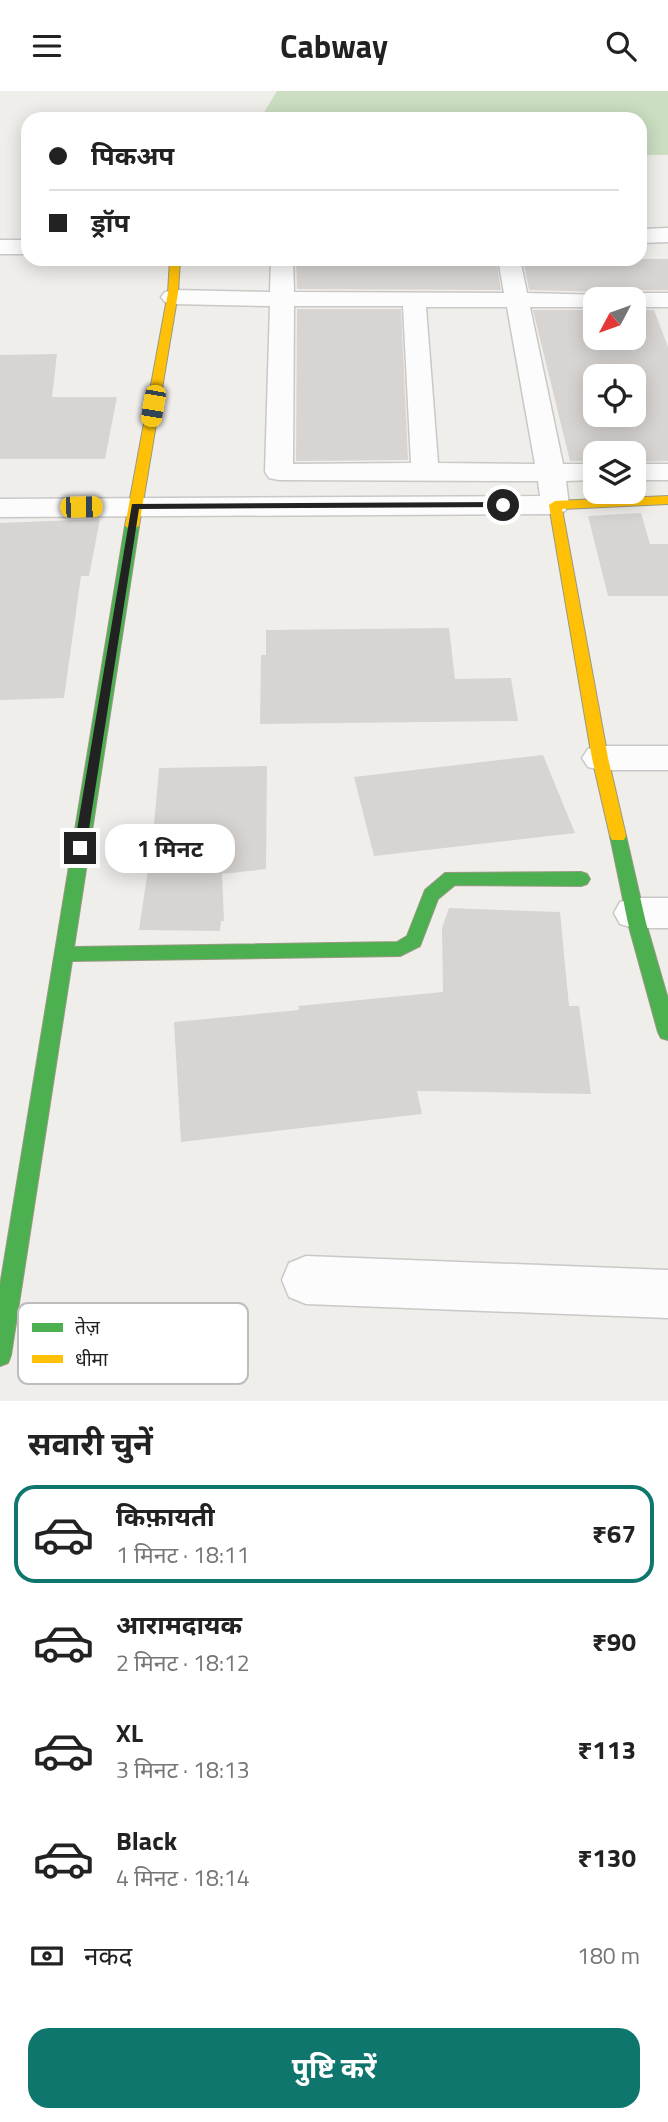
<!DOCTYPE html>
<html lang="hi">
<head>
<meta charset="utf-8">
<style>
	body { margin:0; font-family:"Titillium Web","Noto Sans Devanagari",sans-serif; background:#f2f2f2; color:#222; height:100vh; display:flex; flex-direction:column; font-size:26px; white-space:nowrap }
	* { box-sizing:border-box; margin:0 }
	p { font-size:23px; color:#767676 }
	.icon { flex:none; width:38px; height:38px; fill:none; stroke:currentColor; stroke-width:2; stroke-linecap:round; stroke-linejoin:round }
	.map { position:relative; height:1310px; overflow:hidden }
	.details { display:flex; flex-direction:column; background:#fff; flex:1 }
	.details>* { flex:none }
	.banner { position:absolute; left:21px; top:21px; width:626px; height:154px; border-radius:21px; box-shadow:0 4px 18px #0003; display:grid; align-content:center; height:154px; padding:0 28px; background:#fff }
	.needle { width:46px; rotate:229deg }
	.fabs { position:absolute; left:583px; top:196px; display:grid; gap:14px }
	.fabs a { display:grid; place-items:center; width:63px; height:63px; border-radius:14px; background:#fff; box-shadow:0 4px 18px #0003; font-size:35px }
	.end { position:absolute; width:32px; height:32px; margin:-16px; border:9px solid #222; background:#fff; box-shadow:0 0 0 4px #fff }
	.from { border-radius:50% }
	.bubble { position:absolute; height:49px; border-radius:21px; background:#fff; box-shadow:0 4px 18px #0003; font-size:23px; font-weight:700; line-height:49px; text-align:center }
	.car { position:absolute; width:21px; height:42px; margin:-21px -10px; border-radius:9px; box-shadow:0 0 5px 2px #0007; background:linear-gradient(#f5c518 24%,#345 0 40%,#f5c518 0 76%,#345 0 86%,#f5c518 0) }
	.banner b { display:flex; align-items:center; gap:24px; height:66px; font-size:26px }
	.banner b+b { border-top:2px solid #e0e0e0 }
	.banner i { width:18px; height:18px; background:#222 }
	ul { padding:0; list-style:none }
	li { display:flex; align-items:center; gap:21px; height:98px; margin:0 14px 10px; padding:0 14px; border:4px solid transparent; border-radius:21px }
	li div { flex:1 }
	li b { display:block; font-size:26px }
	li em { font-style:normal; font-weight:700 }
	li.selected { border-color:#0f766e }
	li>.icon { width:63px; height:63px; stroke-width:1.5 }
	h2 { padding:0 28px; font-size:32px; line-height:84px }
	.pay { display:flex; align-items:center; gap:18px; height:77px; padding:0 28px; font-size:26px }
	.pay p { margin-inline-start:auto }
	.action { display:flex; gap:14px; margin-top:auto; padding:14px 28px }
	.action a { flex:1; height:80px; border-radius:21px; background:#0f766e; color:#fff; font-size:28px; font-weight:700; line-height:80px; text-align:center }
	header { display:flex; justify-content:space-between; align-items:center; height:91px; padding:0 28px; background:#fff; font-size:32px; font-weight:700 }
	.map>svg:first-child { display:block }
	.forest { fill:#cbdec1 }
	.building { fill:#d7d4d2; fill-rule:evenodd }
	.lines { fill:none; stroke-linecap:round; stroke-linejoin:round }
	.street-casing { stroke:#c9c8c7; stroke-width:3 }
	.fast-casing { stroke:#999a82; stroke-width:2 }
	.slow-casing { stroke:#999a82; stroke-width:2 }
	.street { fill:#fdfcfc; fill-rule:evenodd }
	.fast { fill:#4caf50; fill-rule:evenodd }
	.slow { fill:#ffc107; fill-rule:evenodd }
	.route { fill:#222 }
	.key { fill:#fff; stroke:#bdbdbd; stroke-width:2 }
	.key-label { font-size:19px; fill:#222 }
</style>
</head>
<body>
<header><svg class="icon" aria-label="menu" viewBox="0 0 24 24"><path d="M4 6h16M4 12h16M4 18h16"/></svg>Cabway<svg class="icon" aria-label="search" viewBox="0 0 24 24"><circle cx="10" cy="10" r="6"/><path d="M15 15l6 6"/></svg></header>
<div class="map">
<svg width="668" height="1310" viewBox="0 0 668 1310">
	<rect width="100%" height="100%" fill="#f0eeeb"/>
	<!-- forest -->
	<polygon class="forest" points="277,0 668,0 668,64 641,64 640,28 260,28"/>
	<!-- building -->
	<g class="building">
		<polygon points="296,168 496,168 501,199 297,198"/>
		<polygon points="523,168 668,168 668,199 633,199 624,202 620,208 609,208 603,201 529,199"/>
		<polygon points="297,218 401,218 408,369 296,370"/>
		<path d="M634,219H654L668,256V370L634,371V362H595V370H570L533,219H595V247H634ZM595,285H634V324H595Z"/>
		<polygon points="57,263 52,306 117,306 105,368 0,368 0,264"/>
		<polygon points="641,422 650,453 668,453 668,505 608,505 588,425"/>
		<polygon points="100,428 89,485 81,485 64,607 0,609 0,432"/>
		<polygon points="449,537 455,588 511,587 518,630 260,633 261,564 266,564 266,539"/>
		<polygon points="543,664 575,742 374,765 354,686"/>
		<polygon points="267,675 266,778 222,783 224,830 221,830 220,840 139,839 153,744 159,677"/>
		<polygon points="449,817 560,821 569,915 579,915 591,1003 417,1000 422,1023 181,1051 174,931 299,919 298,915 443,901 442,837"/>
	</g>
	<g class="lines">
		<!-- street casing -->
		<g class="street-casing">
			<g id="street">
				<polygon points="668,137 668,151 640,152 640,138"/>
				<rect x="0" y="149" width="28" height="14"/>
				<path d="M271,168H293L294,201L504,202L498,168H520L527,202L603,204L606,208H595V216H530L563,373H595V389L566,390L569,414L565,420L555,423L0,426V408L540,405L538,390L279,389L269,387L265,381L270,215L173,213L165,211L161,206L165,201L173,199L270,201ZM294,215H403L411,372L293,373ZM426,216H507L535,373L438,372Z"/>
				<polygon points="634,202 668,202 668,216 634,216 634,208 623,208 626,204"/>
				<rect x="634" y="373" width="34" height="16"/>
				<polygon points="600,655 668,655 668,679 600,679 588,676 582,667 588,658"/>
				<polygon points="634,807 668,807 668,837 634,837 620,833 614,822 620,811"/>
				<polygon points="306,1165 668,1179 668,1227 306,1213 289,1206 282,1189 289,1172"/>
			</g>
		</g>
		<!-- fast casing -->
		<g class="fast-casing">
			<g id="fast">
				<polygon points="132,431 139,435 74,856 397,851 407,845 425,799 445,782 581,781 587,783 590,788 587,793 581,795 455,794 438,808 420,855 400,865 72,870 11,1264 8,1272 0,1275 0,1195 125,435"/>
				<polygon points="618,739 624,741 626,745 646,832 668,908 668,949 661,947 658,941 628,832 610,745 612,741"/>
			</g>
		</g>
		<!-- slow casing -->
		<g class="slow-casing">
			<g id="slow">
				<polygon points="170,168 180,168 178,202 139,435 132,439 125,435 168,202"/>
				<polygon points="668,405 668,413 562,418 608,667 626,745 624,749 612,749 610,745 592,667 549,414 555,410"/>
			</g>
		</g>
		<!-- street -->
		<use href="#street" class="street"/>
		<!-- fast -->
		<use href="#fast" class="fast"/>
		<!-- slow -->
		<use href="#slow" class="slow"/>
	</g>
	<!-- route -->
	<polygon class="route" points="503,411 507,414 506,416 139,418 86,757 85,761 76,761 74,757 132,413"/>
	<!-- legend -->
	<rect x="18" y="1212" width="230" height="81" rx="10" class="key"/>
	<rect x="32" y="1232" width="31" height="9" fill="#4caf50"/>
	<rect x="32" y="1264" width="31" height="8" fill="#ffc107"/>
	<g class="key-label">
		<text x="75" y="1243">तेज़</text>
		<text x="75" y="1275">धीमा</text>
	</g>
</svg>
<div class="fabs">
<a><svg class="needle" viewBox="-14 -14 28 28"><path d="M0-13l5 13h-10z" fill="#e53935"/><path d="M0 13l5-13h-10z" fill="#767676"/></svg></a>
<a><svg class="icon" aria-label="locate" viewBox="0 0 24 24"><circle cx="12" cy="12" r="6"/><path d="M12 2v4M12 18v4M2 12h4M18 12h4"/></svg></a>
<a><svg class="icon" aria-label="layers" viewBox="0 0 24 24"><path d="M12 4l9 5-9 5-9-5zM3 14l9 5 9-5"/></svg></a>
</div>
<i class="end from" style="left:503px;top:414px"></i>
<i class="end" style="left:80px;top:757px"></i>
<div class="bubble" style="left:105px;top:733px;width:130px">1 मिनट</div>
<i class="car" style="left:153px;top:315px;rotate:190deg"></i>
<i class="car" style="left:81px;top:416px;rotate:89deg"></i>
<div class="banner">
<b><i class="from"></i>पिकअप</b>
<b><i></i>ड्रॉप</b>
</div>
</div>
<section class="details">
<h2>सवारी चुनें</h2>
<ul>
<li class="selected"><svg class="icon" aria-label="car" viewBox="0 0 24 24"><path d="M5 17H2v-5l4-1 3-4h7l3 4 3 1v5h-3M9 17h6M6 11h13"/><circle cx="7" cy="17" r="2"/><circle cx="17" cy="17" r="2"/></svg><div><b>किफ़ायती</b><p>1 मिनट · 18:11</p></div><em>₹67</em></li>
<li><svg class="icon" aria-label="car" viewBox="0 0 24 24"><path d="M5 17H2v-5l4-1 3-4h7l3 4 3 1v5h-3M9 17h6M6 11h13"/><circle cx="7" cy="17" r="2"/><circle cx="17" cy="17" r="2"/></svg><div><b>आरामदायक</b><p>2 मिनट · 18:12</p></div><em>₹90</em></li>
<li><svg class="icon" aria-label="car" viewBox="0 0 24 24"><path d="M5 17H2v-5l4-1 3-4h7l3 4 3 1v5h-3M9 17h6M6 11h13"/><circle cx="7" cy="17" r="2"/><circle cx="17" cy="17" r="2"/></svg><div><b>XL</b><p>3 मिनट · 18:13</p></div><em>₹113</em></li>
<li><svg class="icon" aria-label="car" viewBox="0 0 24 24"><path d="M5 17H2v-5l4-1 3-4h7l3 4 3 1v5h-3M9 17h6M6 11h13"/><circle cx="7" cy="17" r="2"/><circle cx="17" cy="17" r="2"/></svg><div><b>Black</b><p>4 मिनट · 18:14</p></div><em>₹130</em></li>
</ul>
<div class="pay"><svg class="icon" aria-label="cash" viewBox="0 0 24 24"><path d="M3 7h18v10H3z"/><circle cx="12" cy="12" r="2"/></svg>नकद<p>180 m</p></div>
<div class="action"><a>पुष्टि करें</a></div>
</section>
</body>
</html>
